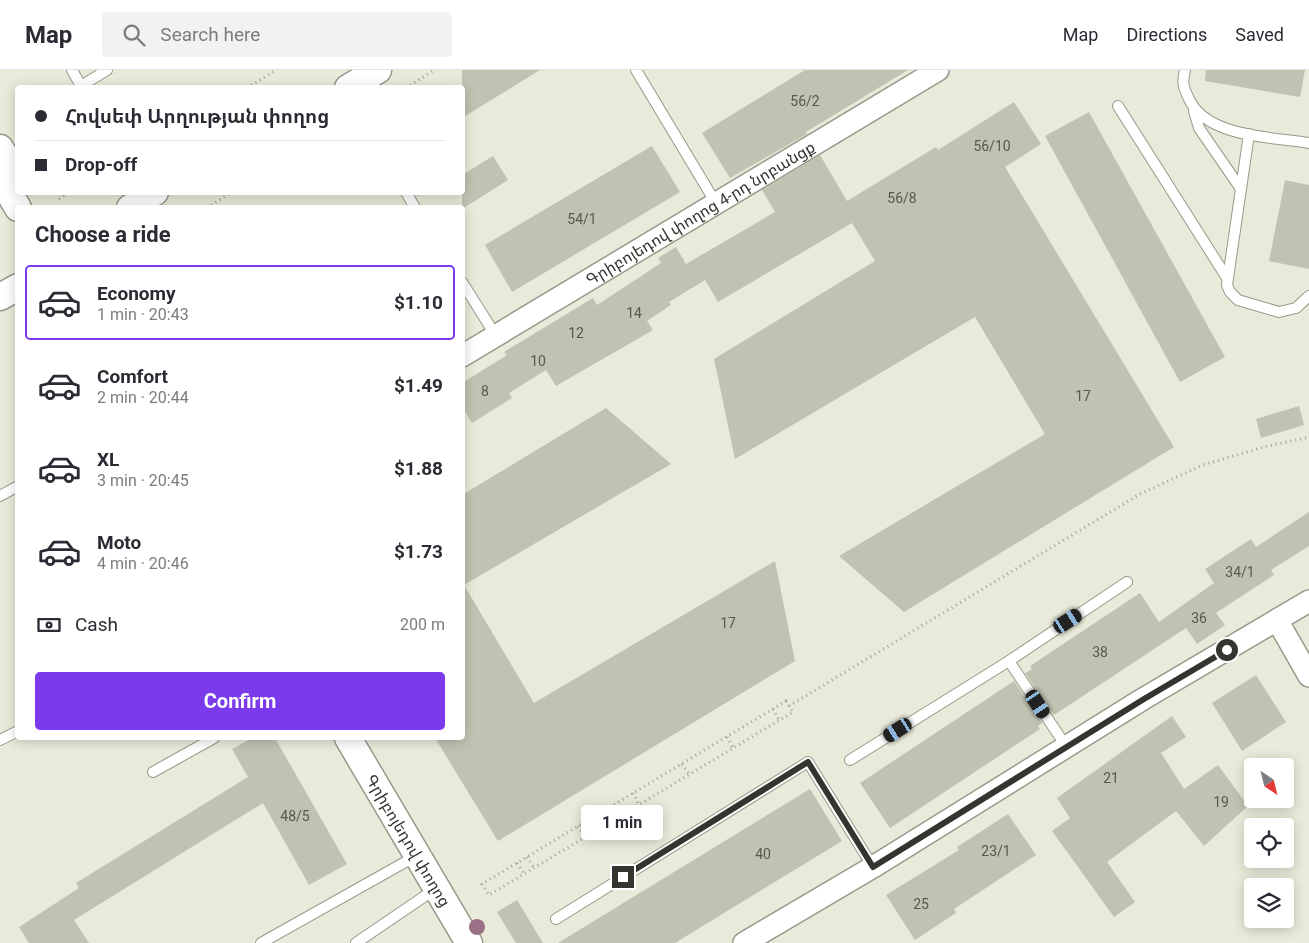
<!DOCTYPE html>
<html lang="en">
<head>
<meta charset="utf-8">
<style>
	body { margin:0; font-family:Roboto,"Noto Sans Armenian",sans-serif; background:#f2f2f3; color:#2b2b33; height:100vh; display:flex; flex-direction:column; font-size:19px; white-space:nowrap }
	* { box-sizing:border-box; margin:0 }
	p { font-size:16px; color:#7c7c81 }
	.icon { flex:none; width:28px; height:28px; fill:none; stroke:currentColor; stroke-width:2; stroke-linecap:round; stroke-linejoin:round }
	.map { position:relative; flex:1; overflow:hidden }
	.panel { position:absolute; left:15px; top:135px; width:450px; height:535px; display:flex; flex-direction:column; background:#fff; border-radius:5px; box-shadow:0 2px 12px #0003 }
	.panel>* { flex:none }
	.banner { position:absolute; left:15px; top:15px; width:450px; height:110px; border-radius:5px; box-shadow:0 2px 12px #0003; display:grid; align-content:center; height:110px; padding:0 20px; background:#fff }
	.needle { width:32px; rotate:145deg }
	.controls { position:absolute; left:1244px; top:688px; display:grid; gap:10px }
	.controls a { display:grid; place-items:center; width:50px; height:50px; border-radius:5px; background:#fff; box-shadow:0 2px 12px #0003; font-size:25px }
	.end { position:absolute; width:22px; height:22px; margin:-11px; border:6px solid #34352e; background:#fff; box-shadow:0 0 0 2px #fff }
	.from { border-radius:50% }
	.bubble { position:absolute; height:35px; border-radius:5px; background:#fff; box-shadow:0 2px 12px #0003; font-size:16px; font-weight:700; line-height:35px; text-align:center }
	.car { position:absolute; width:15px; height:30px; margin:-15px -8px; border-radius:6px; box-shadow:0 0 4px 1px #0007; background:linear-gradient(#222 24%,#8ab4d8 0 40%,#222 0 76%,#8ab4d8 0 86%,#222 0) }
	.banner b { display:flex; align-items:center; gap:18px; height:48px; font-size:19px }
	.banner b+b { border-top:1px solid #e1e1e2 }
	.banner i { width:12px; height:12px; background:#2b2b33 }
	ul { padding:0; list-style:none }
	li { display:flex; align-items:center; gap:15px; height:75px; margin:0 10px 8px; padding:0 10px; border:2px solid transparent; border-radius:5px }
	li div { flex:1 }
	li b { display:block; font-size:19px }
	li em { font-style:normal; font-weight:700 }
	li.current { border-color:#7c3aed }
	li>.icon { width:45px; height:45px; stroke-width:1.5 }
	h2 { padding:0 20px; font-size:22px; line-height:60px }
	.pay { display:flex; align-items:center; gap:12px; height:55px; padding:0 20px; font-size:19px }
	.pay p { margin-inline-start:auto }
	.button { display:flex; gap:10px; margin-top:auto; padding:10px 20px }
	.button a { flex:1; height:58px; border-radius:5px; background:#7c3aed; color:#fff; font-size:20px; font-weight:700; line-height:58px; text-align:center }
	header { display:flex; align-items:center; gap:30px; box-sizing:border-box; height:70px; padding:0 25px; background:#fff; border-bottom:1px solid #e1e1e2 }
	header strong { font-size:24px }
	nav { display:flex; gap:28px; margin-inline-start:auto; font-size:18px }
	.search { width:350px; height:45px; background:#f2f2f3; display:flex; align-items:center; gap:12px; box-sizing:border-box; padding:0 18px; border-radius:5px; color:#7c7c81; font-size:19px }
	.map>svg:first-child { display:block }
	.building { fill:#c1c3b2 }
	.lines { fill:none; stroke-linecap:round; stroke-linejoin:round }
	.service-casing { stroke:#989989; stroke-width:12 }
	.minor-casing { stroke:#989989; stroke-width:24 }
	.tertiary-casing { stroke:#989989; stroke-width:29 }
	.path { stroke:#a0a194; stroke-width:3; stroke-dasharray:1 4; stroke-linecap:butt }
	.service { stroke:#fff; stroke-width:10 }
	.minor { stroke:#fff; stroke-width:21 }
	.tertiary { stroke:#fff; stroke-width:26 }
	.tree { fill:#997085 }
	.route { stroke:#34352e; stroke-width:6 }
	.labels { text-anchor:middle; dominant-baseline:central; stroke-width:4.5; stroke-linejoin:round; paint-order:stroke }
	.number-label { font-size:14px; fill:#57584f }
	.street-label { font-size:16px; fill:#34352e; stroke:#f6f8e6 }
</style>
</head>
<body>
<header>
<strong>Map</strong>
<div class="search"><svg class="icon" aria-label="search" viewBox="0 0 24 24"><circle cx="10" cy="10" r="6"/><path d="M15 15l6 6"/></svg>Search here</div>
<nav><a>Map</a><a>Directions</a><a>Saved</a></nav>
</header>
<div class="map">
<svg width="1309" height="873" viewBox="0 0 1309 873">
	<rect width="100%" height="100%" fill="#e9ead9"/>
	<!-- building -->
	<g class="building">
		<polygon points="462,0 540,0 462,48"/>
		<polygon points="805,0 908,0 806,62 807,64 730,108 702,63"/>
		<polygon points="1206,0 1305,0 1300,27 1205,11"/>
		<polygon points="1014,32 1041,74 1005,97 1174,377 904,542 839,486 1045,364 975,247 735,389 714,289 875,191 852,153 718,232 705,210 669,232 671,235 647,251 653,260 556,316 546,300 509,323 512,328 472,353 462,337 462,313 507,285 504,282 593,228 597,235 661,193 658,188 676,177 686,194 775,142 762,120 820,85 847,131 936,77 938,80"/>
		<polygon points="1089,42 1225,287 1180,312 1045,66"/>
		<polygon points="652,76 680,122 512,222 485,175"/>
		<polygon points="493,86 508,110 462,139 462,105"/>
		<polygon points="1285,110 1309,115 1309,199 1269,191"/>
		<polygon points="1299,336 1304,355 1261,368 1256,349"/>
		<polygon points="606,338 671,394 464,515 534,633 775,491 795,591 498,771 435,668 462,668 462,425"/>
		<polygon points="1309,442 1309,476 1271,500 1274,505 1216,543 1225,555 1197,574 1186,558 1054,645 1025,603 1032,599 1030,596 1140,523 1159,552 1214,513 1205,499 1251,469 1256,477"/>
		<polygon points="1256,605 1286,652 1242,681 1212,633"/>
		<polygon points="1014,611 1042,653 1038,656 1040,659 890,758 860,713"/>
		<polygon points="1172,646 1186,667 1161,683 1184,719 1218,695 1248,736 1204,776 1176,741 1107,792 1135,832 1114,847 1052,761 1070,748 1057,728"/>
		<polygon points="252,668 275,668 347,794 309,815 263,733 74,850 89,873 29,873 19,857 79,818 76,813 248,707 232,679"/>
		<polygon points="810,719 842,771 801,796 675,873 558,873"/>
		<polygon points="1008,744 1036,785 954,839 956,843 915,870 886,825 959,780 957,777"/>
		<polygon points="517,830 543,873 516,873 497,842"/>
	</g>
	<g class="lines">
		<!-- service casing -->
		<g class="service-casing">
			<g id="service">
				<polyline points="72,0 81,16 80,18"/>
				<polyline points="636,0 717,135"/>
				<path d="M1185,0C1182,12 1183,17 1189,29C1206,67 1272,67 1309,73"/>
				<polyline points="81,16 107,0"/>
				<polyline points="1118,36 1227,208"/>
				<polyline points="1194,41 1199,58 1241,119"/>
				<polyline points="1249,64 1227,215 1230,222 1238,230 1279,242 1296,238 1309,226"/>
				<polyline points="406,122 415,138"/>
				<polyline points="462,212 496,266"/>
				<polyline points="0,426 18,416"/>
				<polyline points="0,670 18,661"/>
				<polyline points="1066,676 1009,591 1127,512"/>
				<polyline points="850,690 1009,591"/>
				<polyline points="153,702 214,668"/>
				<polyline points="556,849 808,692 873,797"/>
				<polyline points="261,873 416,786"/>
				<polyline points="356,873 425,826"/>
			</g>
		</g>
		<!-- minor casing -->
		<g class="minor-casing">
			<g id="minor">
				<path id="s1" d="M462,286L938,0"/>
				<polyline points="1277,550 1309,606"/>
				<polyline points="744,873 873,797 1143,629 1309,531"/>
			</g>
		</g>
		<!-- tertiary casing -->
		<g class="tertiary-casing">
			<g id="tertiary">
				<polyline points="348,18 378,0"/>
				<polyline points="0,78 18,106"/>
				<polyline points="0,108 18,138"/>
				<polyline points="130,138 155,122"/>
				<polyline points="0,227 18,217"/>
				<path id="s2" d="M348,668L469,873"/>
			</g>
		</g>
		<!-- path -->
		<g class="path">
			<polyline points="247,18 276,0"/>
			<polyline points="406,18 434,0"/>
			<polyline points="59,129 70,122"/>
			<polyline points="207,138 232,122"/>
			<polygon points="786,631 793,642 489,825 482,814"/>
			<polyline points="789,636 1140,424 1203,395 1264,377 1309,367"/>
			<polyline points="773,639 779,650"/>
			<polyline points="727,667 733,678"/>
			<polyline points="682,694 689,704"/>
			<polyline points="633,723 639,735"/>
			<polyline points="590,749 596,760"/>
			<polyline points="578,756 585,767"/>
			<polyline points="527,787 534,798"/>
			<polyline points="517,793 524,804"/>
		</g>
		<!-- service -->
		<use href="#service" class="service"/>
		<!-- minor -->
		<use href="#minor" class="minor"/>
		<!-- tertiary -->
		<use href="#tertiary" class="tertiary"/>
	</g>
	<!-- trees -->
	<circle class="tree" cx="477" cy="857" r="8"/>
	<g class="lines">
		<!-- route -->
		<polyline class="route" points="623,807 808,692 873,797 1144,629 1227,580"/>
	</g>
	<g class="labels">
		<!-- number labels -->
		<g class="number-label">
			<text x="805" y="31">56/2</text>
			<text x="992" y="76">56/10</text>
			<text x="902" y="128">56/8</text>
			<text x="582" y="149">54/1</text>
			<text x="634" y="243">14</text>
			<text x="576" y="263">12</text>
			<text x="538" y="291">10</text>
			<text x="485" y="321">8</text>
			<text x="1083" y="326">17</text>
			<text x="1240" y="502">34/1</text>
			<text x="1199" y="548">36</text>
			<text x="728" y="553">17</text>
			<text x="1100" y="582">38</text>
			<text x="1111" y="708">21</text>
			<text x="1221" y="732">19</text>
			<text x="295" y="746">48/5</text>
			<text x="996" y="781">23/1</text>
			<text x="763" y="784">40</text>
			<text x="921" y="834">25</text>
		</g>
		<!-- street labels -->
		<g class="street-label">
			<text stroke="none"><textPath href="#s1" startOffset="278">Գրիբոյեդով փողոց 4-րդ նրբանցք</textPath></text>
			<text stroke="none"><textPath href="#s2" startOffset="119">Գրիբոյեդով փողոց</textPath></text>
		</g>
	</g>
</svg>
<div class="controls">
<a><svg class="needle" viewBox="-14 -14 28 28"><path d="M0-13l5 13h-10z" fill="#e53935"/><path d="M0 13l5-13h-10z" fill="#7c7c81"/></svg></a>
<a><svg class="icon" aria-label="locate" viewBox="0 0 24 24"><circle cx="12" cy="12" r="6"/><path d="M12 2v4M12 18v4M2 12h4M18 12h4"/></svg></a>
<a><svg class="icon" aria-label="layers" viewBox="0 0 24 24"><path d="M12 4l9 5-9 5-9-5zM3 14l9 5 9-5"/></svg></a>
</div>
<i class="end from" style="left:1227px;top:580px"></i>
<i class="end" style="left:623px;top:807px"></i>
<div class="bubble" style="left:581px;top:735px;width:82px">1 min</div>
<i class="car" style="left:1068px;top:551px;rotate:57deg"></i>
<i class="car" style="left:1038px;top:634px;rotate:147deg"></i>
<i class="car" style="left:898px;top:660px;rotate:238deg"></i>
<div class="banner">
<b><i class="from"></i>Հովսեփ Արղության փողոց</b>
<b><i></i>Drop-off</b>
</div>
<section class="panel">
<h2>Choose a ride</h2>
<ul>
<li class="current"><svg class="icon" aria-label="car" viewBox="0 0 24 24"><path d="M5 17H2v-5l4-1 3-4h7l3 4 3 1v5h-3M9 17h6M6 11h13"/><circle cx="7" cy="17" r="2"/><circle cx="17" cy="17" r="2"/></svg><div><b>Economy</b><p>1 min · 20:43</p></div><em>$1.10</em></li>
<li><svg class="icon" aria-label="car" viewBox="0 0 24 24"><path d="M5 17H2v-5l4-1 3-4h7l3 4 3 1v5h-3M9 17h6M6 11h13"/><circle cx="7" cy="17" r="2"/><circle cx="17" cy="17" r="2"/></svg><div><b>Comfort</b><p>2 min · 20:44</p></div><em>$1.49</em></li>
<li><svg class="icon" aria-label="car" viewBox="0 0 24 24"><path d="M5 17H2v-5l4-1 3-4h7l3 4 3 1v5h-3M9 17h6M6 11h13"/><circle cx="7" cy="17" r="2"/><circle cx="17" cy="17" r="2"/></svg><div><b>XL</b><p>3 min · 20:45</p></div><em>$1.88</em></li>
<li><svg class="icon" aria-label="car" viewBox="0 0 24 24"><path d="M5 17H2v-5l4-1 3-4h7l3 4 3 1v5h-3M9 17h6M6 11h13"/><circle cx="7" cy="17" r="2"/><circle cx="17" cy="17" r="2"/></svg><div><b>Moto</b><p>4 min · 20:46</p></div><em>$1.73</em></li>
</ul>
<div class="pay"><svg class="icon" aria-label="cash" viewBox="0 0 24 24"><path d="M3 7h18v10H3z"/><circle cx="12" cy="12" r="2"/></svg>Cash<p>200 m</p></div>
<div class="button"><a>Confirm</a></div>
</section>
</div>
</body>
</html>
